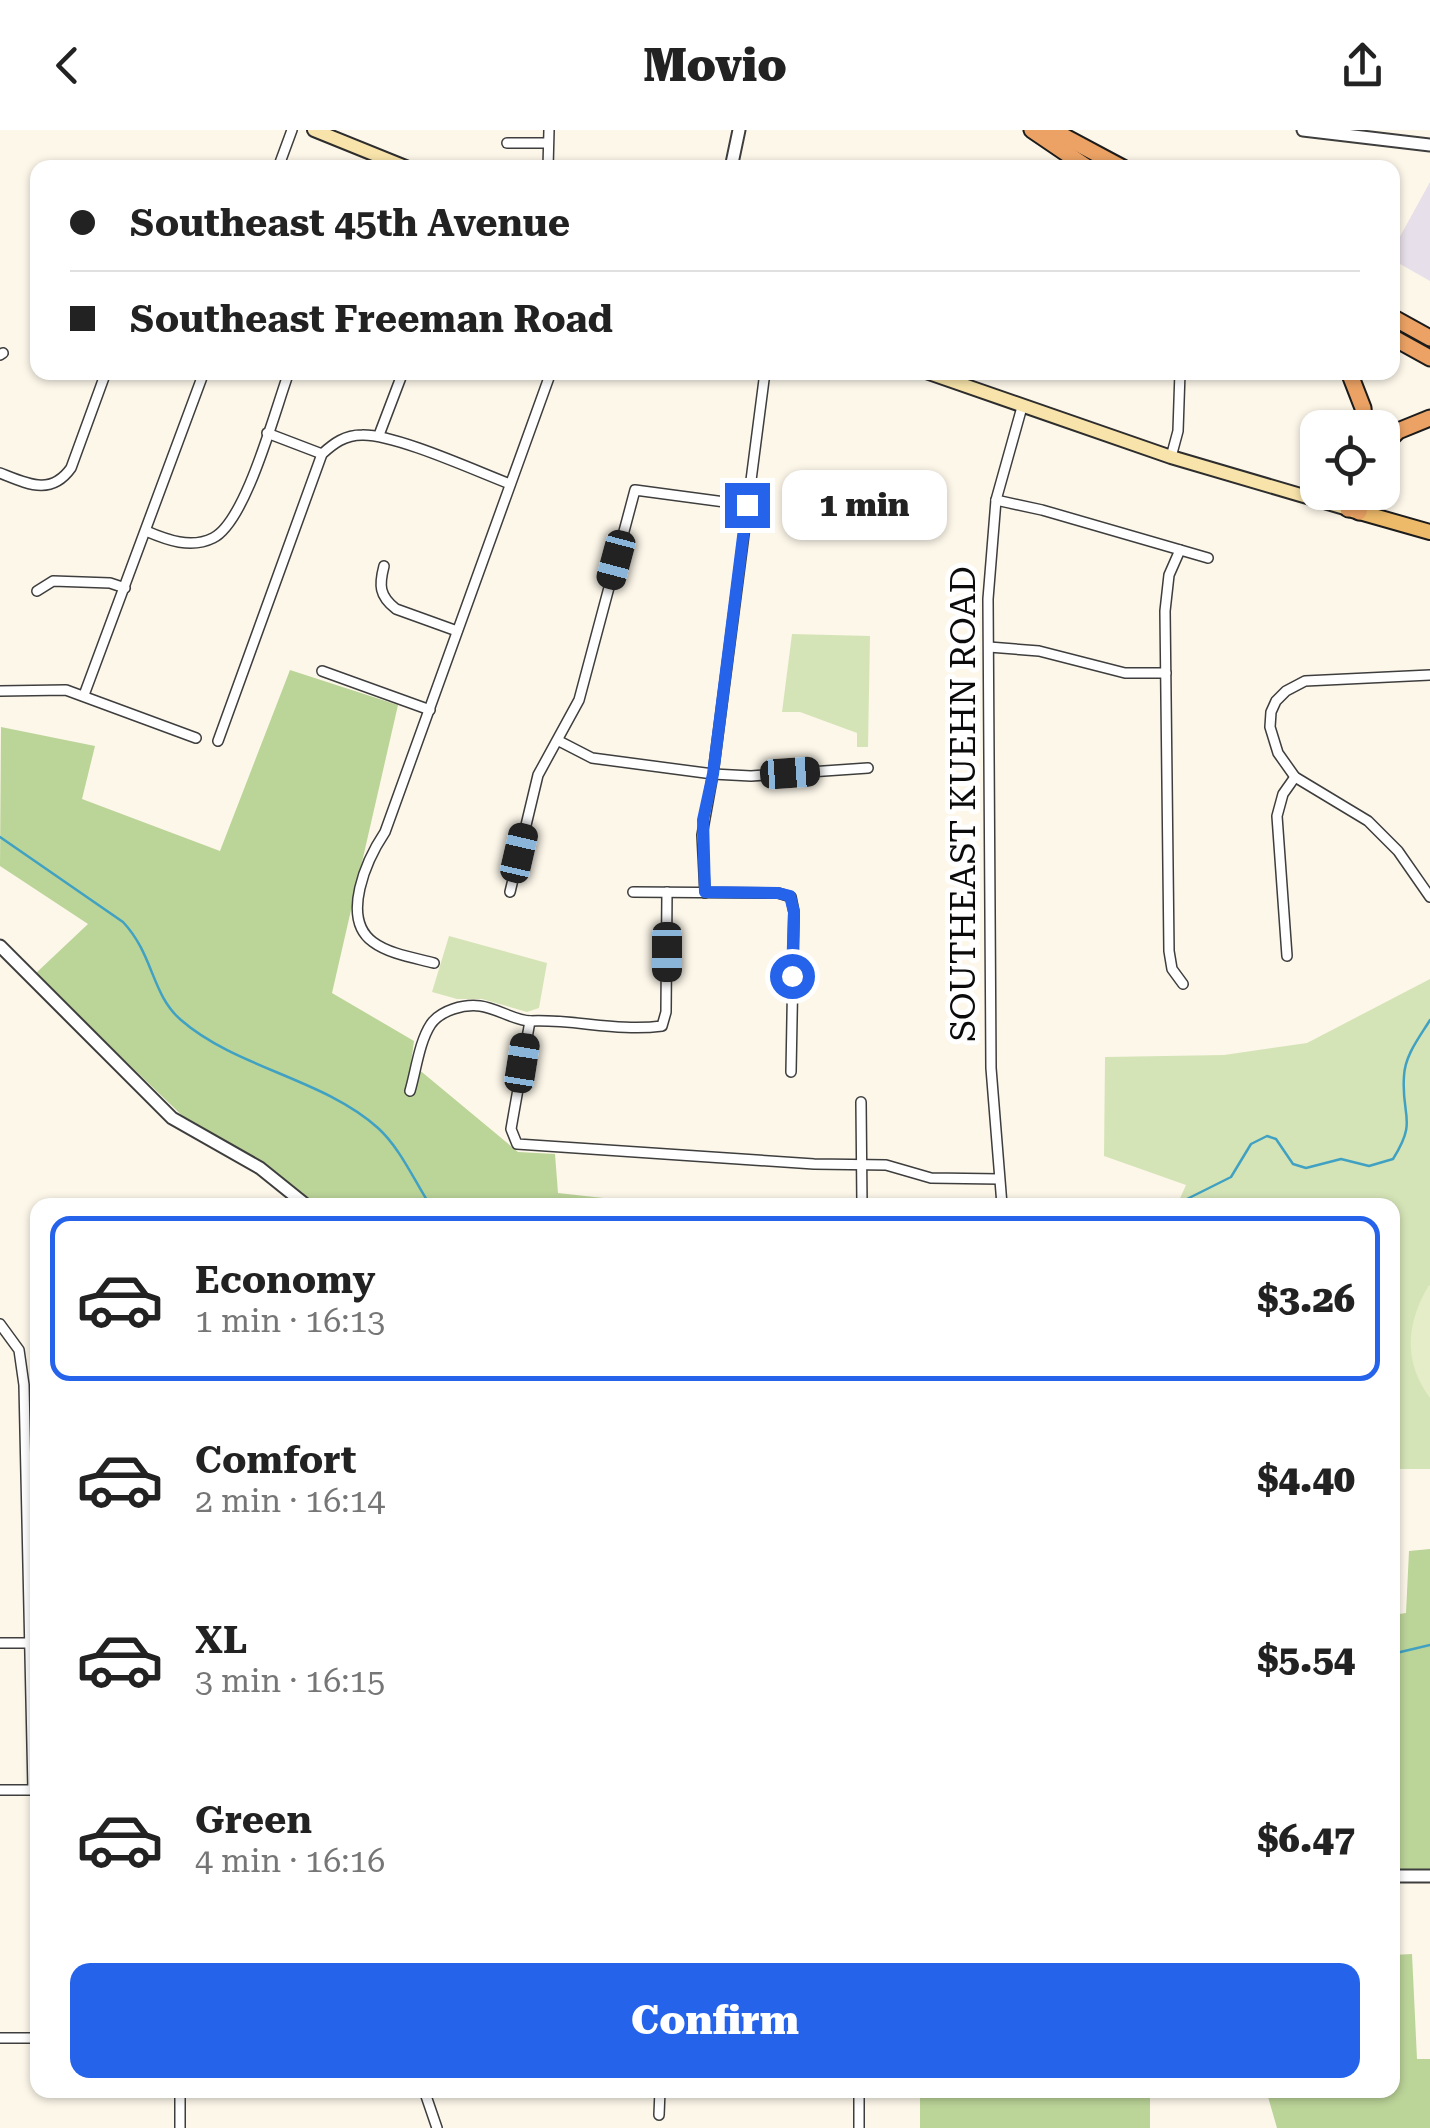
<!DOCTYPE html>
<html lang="en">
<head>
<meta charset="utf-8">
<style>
	body { margin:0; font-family:"Roboto Serif",serif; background:#f2f2f2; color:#222; height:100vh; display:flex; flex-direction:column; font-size:38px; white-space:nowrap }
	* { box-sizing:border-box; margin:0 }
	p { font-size:32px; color:#767676 }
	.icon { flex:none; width:55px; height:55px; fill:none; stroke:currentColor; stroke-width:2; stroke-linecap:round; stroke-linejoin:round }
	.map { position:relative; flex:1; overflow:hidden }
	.drawer { position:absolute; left:30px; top:1068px; width:1370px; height:900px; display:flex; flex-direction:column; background:#fff; border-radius:20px; box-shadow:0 2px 8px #0004 }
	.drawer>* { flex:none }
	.top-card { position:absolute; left:30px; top:30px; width:1370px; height:220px; border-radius:20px; box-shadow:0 2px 8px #0004; display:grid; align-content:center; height:220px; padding:0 40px; background:#fff }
	.fabs { position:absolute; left:1300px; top:280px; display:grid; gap:20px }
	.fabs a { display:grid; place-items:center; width:100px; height:100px; border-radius:20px; background:#fff; box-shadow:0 2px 8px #0004; font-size:50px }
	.end { position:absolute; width:45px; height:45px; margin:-22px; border:12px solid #2563eb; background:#fff; box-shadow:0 0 0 5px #fff }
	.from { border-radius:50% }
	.bubble { position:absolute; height:70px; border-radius:20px; background:#fff; box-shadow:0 2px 8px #0004; font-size:32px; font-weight:800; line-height:70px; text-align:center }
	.car { position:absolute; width:30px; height:60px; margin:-30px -15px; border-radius:12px; box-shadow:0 0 8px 2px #0007; background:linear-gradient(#222 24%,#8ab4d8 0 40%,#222 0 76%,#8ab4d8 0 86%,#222 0) }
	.top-card b { display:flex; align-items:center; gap:35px; height:95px; font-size:38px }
	.top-card b+b { border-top:2px solid #e0e0e0 }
	.top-card i { width:25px; height:25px; background:#222 }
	ul { padding:18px 0 0; list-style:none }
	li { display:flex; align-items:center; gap:30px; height:165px; margin:0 20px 15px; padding:0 20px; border:5px solid transparent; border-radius:20px }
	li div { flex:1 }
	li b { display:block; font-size:38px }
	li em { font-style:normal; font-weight:800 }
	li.active { border-color:#2563eb }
	li>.icon { width:90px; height:90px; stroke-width:1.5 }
	.button { display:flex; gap:20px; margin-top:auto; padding:20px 40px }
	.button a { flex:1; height:115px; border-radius:20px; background:#2563eb; color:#fff; font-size:40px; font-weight:800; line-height:115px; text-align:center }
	header { display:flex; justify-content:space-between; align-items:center; height:130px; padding:0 40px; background:#fff; font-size:45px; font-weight:800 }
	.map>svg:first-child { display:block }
	.industrial { fill:#e7dfe9 }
	.green { fill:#d5e4b7 }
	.forest { fill:#bbd498 }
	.pitch { fill:#e5ecc8 }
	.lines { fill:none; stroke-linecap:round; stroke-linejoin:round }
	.stream { stroke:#40a1c2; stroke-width:2.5 }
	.minor-casing { stroke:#3e3e3e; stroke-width:12 }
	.tertiary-casing { stroke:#3e3e3e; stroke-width:15 }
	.secondary-casing { stroke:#2d2d2d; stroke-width:16 }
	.primary-casing { stroke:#1c1c1c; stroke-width:18 }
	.trunk-casing { stroke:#1c1c1c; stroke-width:19 }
	.minor { stroke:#fff; stroke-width:9 }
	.tertiary { stroke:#fff; stroke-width:11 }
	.secondary { stroke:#f8e4aa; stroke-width:12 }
	.primary { stroke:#edba6a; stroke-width:14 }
	.trunk { stroke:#eba264; stroke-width:15 }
	.route { stroke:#2563eb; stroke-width:12 }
	.labels { text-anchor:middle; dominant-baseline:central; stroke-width:10; stroke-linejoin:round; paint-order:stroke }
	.street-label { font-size:35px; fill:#0b0b0b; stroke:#fff }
</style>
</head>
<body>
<header><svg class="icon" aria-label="back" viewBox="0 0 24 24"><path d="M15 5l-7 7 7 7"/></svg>Movio<svg class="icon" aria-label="share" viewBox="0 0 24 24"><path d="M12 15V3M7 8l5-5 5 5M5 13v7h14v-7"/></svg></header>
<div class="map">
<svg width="1430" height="1998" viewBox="0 0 1430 1998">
	<rect width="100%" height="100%" fill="#fdf7ea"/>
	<!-- industrial -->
	<polygon class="industrial" points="1430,52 1430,151 1393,130 1392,121"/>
	<!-- green -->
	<g class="green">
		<polygon points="792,504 870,506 868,617 857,617 857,603 800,582 782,582"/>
		<polygon points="449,806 547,833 539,878 527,882 482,869 457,869 432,862"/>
		<polygon points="1430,849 1430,1339 1393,1339 1392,1075 1177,1075 1186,1055 1104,1026 1105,927 1224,925 1307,913"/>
	</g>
	<!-- forest -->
	<g class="forest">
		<polygon points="290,540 398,575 332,863 414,911 411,933 518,1022 555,1024 558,1063 667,1075 309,1075 195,998 35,844 88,794 0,736 1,597 95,616 82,669 220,721"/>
		<polygon points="1430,1419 1430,1741 1393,1741 1393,1485 1406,1483 1409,1421"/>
		<polygon points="1412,1824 1417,1929 1430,1929 1430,1998 1277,1998 1266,1960 1392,1960 1393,1825"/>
		<rect x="920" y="1960" width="230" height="38"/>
	</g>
	<!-- pitch -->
	<path class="pitch" d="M1429,1155L1430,1156V1268C1403,1232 1406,1193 1429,1155Z"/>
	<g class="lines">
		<!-- stream -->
		<g class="stream">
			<path d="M0,707L123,792C154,825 151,864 181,890C236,938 324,949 378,998C400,1018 414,1050 430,1075"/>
			<path d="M1182,1075L1187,1069L1231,1047L1251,1014L1267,1006L1276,1009L1293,1034L1306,1038L1341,1029L1369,1036L1393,1029C1418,989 1401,988 1404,946C1405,925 1419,908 1430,890"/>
			<polyline points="1392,1524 1430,1515"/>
		</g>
		<!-- minor casing -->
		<g class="minor-casing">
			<g id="minor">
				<polyline points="507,13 548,13"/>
				<polyline points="278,38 292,0"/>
				<polyline points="548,38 549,0"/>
				<polyline points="0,225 3,223"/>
				<polyline points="267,303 322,324"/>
				<polyline points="379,305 403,242"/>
				<polyline points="1171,327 1178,301 1180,242"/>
				<path d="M0,343C28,354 51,366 71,338L106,242"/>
				<polyline points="996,370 1042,380 1208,428"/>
				<path d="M146,401C167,410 191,419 213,408C246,392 275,280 289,242"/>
				<polyline points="1180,420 1169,445 1165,481 1169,821 1172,839 1183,854"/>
				<path d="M384,436C379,455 379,466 396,479L457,501"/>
				<polyline points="37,461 53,451 110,453 125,458"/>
				<polyline points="989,517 1039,521 1125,543 1166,543"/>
				<polyline points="322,541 430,580"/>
				<polyline points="1430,545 1305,551 1286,561 1276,571 1271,582 1270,597 1278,623 1295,647 1368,691 1398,721 1430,767"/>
				<polyline points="0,561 66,560 196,608"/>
				<polyline points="84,565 204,242"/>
				<path d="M218,611L322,324C334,313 345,305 362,305C395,304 476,341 510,354"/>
				<polyline points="559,611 592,628 713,644 751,646 868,638"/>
				<polyline points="510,762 538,645 579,570 635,360 747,375"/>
				<polyline points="633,762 778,763 791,767 794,782 791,942"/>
				<polyline points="705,763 702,705 713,644 765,242"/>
				<polyline points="1287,826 1277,686 1283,664 1295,647"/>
				<path d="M434,833C415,828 389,824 373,812C340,788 367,729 385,702L551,242"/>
				<polyline points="530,891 511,999 517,1014 814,1034 886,1035 931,1048 999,1049"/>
				<path d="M410,961C416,941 419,912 431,894C441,880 464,874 480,876C497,878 515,891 531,891C574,889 618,902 662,896L666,882L667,762"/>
				<polyline points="861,972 862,1075"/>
				<polyline points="1002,1075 991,938 988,469 996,370 1022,277"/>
				<polyline points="0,1194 19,1220 24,1255 33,1660"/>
				<polyline points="0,1513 30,1513"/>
				<polyline points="0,1660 35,1660"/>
				<polyline points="0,1908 38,1908"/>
				<polyline points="180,1960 180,1998"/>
				<polyline points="424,1960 437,1998"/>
				<polyline points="659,1985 660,1960"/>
				<polyline points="859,1998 859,1960"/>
			</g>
		</g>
		<!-- tertiary casing -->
		<g class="tertiary-casing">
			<g id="tertiary">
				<polyline points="1303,0 1430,15"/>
				<polyline points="731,38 739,0"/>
				<polyline points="0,816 172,988 260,1038 306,1075"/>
				<polyline points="1392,1746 1430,1746"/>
			</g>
		</g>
		<!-- secondary casing -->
		<g class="secondary-casing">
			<g id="secondary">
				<polyline points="314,0 408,38"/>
				<polyline points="926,242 1171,327 1348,379"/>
			</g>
		</g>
		<!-- primary casing -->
		<g class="primary-casing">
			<polyline id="primary" points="1349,379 1430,402"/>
		</g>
		<!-- trunk casing -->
		<g class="trunk-casing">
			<g id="trunk">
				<polyline points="1032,0 1088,38"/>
				<polyline points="1052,0 1123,38"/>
				<polyline points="1392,187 1430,208"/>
				<polyline points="1392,207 1430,228"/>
				<polyline points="1349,242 1363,278 1365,298"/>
				<polyline points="1382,317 1398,301 1430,288"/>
				<polyline points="1348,379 1353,362"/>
				<polyline points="1359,382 1364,362"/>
			</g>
		</g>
		<!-- minor -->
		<use href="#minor" class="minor"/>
		<!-- tertiary -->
		<use href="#tertiary" class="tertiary"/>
		<!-- secondary -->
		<use href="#secondary" class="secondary"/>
		<!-- primary -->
		<use href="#primary" class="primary"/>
		<!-- trunk -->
		<use href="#trunk" class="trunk"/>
	</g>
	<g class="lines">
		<!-- route -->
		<polyline class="route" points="747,375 713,644 703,690 705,762 778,763 790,766 794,782 792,846"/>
	</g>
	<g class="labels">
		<!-- street labels -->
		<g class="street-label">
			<text transform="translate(963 674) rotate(-90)">SOUTHEAST KUEHN ROAD</text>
		</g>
	</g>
</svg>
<div class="fabs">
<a><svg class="icon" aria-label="locate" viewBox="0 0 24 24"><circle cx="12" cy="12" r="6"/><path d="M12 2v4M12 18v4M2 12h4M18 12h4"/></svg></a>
</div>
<i class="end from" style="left:792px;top:846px"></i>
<i class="end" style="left:747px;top:375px"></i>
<div class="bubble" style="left:782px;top:340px;width:165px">1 min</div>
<i class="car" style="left:616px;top:430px;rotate:195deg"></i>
<i class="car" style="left:790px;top:643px;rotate:86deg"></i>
<i class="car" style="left:519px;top:723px;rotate:13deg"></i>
<i class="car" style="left:667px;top:822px;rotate:180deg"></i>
<i class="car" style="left:522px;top:933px;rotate:9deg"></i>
<div class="top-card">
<b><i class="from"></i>Southeast 45th Avenue</b>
<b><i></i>Southeast Freeman Road</b>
</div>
<section class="drawer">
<ul>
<li class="active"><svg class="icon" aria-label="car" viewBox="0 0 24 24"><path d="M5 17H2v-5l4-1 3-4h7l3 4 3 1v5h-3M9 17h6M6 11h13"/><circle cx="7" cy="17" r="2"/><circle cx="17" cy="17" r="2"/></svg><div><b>Economy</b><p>1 min · 16:13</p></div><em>$3.26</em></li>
<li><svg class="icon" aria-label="car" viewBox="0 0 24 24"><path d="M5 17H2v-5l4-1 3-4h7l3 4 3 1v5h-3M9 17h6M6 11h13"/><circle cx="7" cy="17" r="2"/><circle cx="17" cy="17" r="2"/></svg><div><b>Comfort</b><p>2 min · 16:14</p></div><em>$4.40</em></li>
<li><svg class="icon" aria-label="car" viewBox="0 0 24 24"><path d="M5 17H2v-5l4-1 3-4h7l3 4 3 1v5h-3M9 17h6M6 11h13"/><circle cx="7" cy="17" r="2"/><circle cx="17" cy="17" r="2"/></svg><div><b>XL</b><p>3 min · 16:15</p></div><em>$5.54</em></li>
<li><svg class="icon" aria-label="car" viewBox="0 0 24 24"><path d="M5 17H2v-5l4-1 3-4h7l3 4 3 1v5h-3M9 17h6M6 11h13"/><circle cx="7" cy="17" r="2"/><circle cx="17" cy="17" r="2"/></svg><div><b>Green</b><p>4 min · 16:16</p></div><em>$6.47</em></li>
</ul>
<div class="button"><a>Confirm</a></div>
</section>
</div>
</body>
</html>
